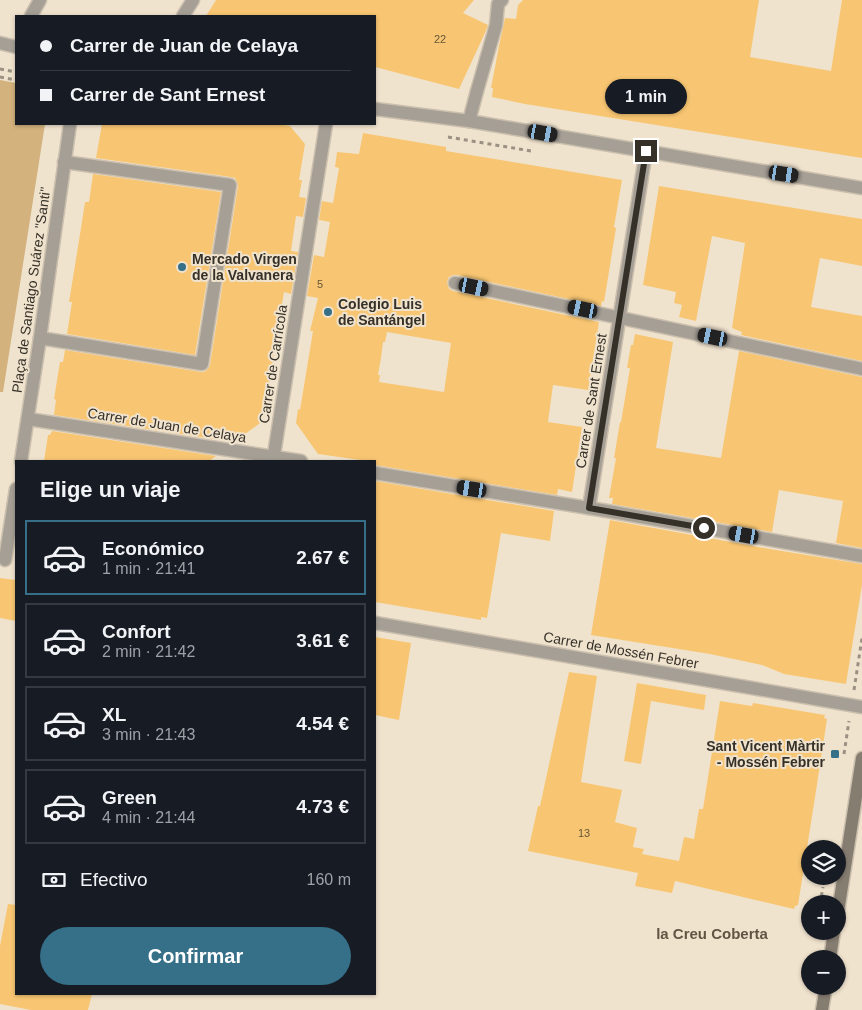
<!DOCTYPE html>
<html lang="es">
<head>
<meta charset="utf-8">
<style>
	body { margin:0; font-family:Arial,sans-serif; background:#20242c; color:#f1f3f6; height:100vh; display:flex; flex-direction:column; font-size:19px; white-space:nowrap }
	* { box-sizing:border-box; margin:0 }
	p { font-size:16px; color:#9ea1a6 }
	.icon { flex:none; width:28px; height:28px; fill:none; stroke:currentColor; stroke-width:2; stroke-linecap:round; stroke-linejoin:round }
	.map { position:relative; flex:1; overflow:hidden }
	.drawer { position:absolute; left:15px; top:460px; width:361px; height:535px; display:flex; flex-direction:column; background:#171b24; border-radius:0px; box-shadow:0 1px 4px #0004 }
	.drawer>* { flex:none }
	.top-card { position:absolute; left:15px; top:15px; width:361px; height:110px; border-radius:0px; box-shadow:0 1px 4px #0004; display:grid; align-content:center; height:110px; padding:0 25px; background:#171b24 }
	.tools { position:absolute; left:801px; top:840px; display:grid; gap:10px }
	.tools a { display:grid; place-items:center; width:45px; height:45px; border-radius:50%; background:#171b24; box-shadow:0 1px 4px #0004; font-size:25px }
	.end { position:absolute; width:22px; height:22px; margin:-11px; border:6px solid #353028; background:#fff; box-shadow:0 0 0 2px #fff }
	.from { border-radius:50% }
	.bubble { position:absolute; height:35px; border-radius:18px; background:#171b24; box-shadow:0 1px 4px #0004; font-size:16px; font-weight:800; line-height:35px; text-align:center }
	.car { position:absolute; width:15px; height:30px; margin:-15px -8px; border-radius:6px; box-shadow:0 0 4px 1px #0007; background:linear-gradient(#222 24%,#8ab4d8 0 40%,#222 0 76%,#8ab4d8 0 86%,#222 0) }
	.top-card b { display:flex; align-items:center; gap:18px; height:48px; font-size:19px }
	.top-card b+b { border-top:1px solid #363941 }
	.top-card i { width:12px; height:12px; background:#f1f3f6 }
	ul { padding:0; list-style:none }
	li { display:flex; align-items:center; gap:15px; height:75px; margin:0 10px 8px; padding:0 15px; border:2px solid #363941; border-radius:0px }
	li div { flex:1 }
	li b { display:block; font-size:19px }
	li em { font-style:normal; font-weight:800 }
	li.on { border-color:#356f88 }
	li>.icon { width:45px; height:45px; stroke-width:1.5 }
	h2 { padding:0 25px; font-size:22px; line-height:60px }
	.pay { display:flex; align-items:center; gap:12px; height:55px; padding:0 25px; font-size:19px }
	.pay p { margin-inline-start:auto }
	.button { display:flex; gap:10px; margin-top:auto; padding:10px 25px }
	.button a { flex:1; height:58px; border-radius:30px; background:#356f88; color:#fff; font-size:20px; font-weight:800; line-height:58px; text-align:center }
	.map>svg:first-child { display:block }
	.green { fill:#d3b27d }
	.building { fill:#f8c672; fill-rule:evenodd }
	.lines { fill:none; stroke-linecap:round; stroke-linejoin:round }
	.service-casing { stroke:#cbbfad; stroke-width:15 }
	.pedestrian-casing { stroke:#cbbfad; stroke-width:15 }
	.minor-casing { stroke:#cbbfad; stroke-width:15 }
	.secondary-casing { stroke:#cbbfad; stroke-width:15 }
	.path { stroke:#9a9182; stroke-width:3; stroke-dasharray:4 4; stroke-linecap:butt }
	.service { stroke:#a59f96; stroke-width:12 }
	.pedestrian { stroke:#a59f96; stroke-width:12 }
	.minor { stroke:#a59f96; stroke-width:12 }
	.secondary { stroke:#867d71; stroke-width:12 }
	.route { stroke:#353028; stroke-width:6 }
	.poi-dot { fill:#356f88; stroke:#f0e3ce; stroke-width:2 }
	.labels { text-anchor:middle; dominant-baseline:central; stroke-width:4; stroke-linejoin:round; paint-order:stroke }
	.number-label { font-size:11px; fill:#66563a }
	.poi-label { font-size:14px; font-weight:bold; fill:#353028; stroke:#f0e3ce; text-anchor:start }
	.street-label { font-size:14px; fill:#353028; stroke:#f0e3ce }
	.neighbourhood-label { font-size:15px; font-weight:bold; fill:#615543; stroke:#f0e3ce }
</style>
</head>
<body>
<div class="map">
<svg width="862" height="1010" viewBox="0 0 862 1010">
	<rect width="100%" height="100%" fill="#f0e3ce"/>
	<!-- green -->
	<polygon class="green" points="0,80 16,83 16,124 45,124 3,392 0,392"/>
	<!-- building -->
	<g class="building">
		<polygon points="216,0 474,0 463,13 488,25 485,33 459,89 375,67 375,16 206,16"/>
		<polygon points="523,0 759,0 750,57 831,71 842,0 862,0 862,158 525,104 492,97 493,88 491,88 499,46 505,18 516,19 518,5"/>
		<polygon points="102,124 279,124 290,126 305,144 299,180 302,180 299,197 306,198 303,217 296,216 291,251 298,252 291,294 284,292 268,390 265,390 260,423 234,442 54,415 56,400 54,399 58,374 60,362 63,362 65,350 201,372 204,372 208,369 210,365 238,186 237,182 235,178 231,177 96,158"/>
		<path d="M363,133L446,147V151L622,180L614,227L616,228L607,284L604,302L602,301L601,306L457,275H453L449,277L447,282L449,289L453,291L599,322L588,390L553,385L548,422L582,427L572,492L558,489L557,495L375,465V461H367L318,454L296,423L298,409L300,410L313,331H310L318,298L307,296L314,255L324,257L330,222L319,220L322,201L333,203L339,168L335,167L337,152L359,154ZM387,332L451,343L444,392L379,382L380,375H378L381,358L383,342H385Z"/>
		<polygon points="93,174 221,192 195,355 67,334 72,302 69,302 81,228 85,202 89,202"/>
		<polygon points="659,186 862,219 862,266 820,258 811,307 862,316 862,361 741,335 742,332 732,328 745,243 712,236 696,321 679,317 682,305 674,303 676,292 643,285"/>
		<polygon points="635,334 673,342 656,448 721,458 739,351 862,377 862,548 836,543 843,501 779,490 772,532 612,504 613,498 609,498 616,458 614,458 620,422 621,422 630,368 627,368 631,345 633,345"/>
		<polygon points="52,431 216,456 209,461 44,461 48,435 50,435"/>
		<polygon points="375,481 554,511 550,541 501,533 487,618 481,617 481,620 375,602"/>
		<polygon points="610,520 770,549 862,564 862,585 846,684 784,674 762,665 710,654 591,635"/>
		<polygon points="0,578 16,580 16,621 0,618"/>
		<polygon points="375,637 411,643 399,720 375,715"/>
		<polygon points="569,672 597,676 581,782 622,790 615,822 637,828 633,847 644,849 642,854 679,861 684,837 694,839 699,809 703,809 720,701 752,706 753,703 825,715 824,718 827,719 816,791 798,905 795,906 794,909 675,881 672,893 635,886 638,873 528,851 538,806 540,806"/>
		<polygon points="637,683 706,695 704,710 651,701 641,764 624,761"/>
		<polygon points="8,904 16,905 16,994 92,994 88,1010 31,1010 0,1004 0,946"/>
	</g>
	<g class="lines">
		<!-- service casing -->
		<g class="service-casing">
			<polyline id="service" points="40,338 202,364 230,185 64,162"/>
		</g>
		<!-- pedestrian casing -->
		<g class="pedestrian-casing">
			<polyline id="pedestrian" points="469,121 477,91"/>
		</g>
		<!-- minor casing -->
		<g class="minor-casing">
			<g id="minor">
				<polyline points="31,16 40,0"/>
				<polyline points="183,16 193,0"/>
				<polyline points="0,43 16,47"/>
				<polyline points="477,91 496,25 498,4 502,0"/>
				<polyline points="375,109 469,121 862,188"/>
				<polyline points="455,283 862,369"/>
				<polyline points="28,419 301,461"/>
				<polyline points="21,461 40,338 70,124"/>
				<polyline points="273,461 326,124"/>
				<polyline points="375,473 607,511 862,556"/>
				<polyline points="589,508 646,151"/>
				<polyline points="5,560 16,489"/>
				<polyline points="375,623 862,707"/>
			</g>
		</g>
		<!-- secondary casing -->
		<g class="secondary-casing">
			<g id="secondary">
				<polyline points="838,912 862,758"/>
				<polyline points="830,959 834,931"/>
				<polyline points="822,1010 826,986"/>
			</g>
		</g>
		<!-- path -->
		<g class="path">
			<polyline points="0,69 16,72"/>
			<polyline points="0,77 16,80"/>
			<polyline points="448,137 531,151"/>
			<polyline points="854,690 862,638"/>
			<polyline points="844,754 849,721"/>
			<polyline points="820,904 823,887"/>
			<polyline points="807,985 810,968"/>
		</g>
		<!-- service -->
		<use href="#service" class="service"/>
		<!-- pedestrian -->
		<use href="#pedestrian" class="pedestrian"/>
		<!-- minor -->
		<use href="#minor" class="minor"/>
		<!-- secondary -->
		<use href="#secondary" class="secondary"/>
	</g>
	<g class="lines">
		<!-- route -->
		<polyline class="route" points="646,151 589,508 704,528"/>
	</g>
	<!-- markers -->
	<g class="poi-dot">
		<circle cx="182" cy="267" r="5"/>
		<circle cx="328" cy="312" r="5"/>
		<rect x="830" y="749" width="10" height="10" rx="2.5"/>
	</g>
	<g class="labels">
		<!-- number labels -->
		<g class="number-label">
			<text x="440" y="39">22</text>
			<text x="320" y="284">5</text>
			<text x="584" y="833">13</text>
		</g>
		<!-- poi labels -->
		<g class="poi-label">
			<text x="192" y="259">Mercado Virgen<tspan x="192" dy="16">de la Valvanera</tspan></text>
			<text x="338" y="304">Colegio Luis<tspan x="338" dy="16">de Santángel</tspan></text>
			<text x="825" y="746" text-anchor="end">Sant Vicent Màrtir<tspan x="825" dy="16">- Mossén Febrer</tspan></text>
		</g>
		<!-- street labels -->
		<g class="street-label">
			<text transform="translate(31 290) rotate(-82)">Plaça de Santiago Suárez "Santi"</text>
			<text transform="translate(273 364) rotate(-81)">Carrer de Carrícola</text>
			<text transform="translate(591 401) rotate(-81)">Carrer de Sant Ernest</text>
			<text transform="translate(167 425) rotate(9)">Carrer de Juan de Celaya</text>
			<text transform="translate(621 650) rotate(10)">Carrer de Mossén Febrer</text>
		</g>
		<!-- neighbourhood labels -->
		<g class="neighbourhood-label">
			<text x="712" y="933">la Creu Coberta</text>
		</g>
	</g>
</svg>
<div class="tools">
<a><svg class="icon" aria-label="layers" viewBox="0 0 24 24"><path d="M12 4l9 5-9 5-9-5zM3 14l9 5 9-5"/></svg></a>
<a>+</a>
<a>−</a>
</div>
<i class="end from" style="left:704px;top:528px"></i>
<i class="end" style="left:646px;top:151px"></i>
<div class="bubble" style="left:605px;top:79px;width:82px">1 min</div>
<i class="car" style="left:543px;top:133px;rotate:100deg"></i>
<i class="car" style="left:784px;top:174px;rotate:99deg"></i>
<i class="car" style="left:474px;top:287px;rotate:102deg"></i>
<i class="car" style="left:583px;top:309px;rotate:282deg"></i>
<i class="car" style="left:713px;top:337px;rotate:282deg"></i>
<i class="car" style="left:472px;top:489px;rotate:279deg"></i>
<i class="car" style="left:744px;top:535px;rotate:280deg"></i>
<div class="top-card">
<b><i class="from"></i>Carrer de Juan de Celaya</b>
<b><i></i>Carrer de Sant Ernest</b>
</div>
<section class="drawer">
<h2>Elige un viaje</h2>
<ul>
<li class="on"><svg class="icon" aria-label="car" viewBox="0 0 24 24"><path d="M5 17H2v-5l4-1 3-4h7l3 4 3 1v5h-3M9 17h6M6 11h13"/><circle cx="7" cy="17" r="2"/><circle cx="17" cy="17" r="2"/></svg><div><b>Económico</b><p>1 min · 21:41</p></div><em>2.67 €</em></li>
<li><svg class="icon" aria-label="car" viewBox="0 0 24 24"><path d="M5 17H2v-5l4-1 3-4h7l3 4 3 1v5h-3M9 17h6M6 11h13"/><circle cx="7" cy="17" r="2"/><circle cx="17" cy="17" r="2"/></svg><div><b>Confort</b><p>2 min · 21:42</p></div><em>3.61 €</em></li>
<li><svg class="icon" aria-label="car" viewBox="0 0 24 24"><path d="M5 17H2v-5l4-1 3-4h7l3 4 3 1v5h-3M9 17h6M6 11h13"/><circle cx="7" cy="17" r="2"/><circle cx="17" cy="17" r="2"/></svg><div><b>XL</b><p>3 min · 21:43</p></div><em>4.54 €</em></li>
<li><svg class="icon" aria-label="car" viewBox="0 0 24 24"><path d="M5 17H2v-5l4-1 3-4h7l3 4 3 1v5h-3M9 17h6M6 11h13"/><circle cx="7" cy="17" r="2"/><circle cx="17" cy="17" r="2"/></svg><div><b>Green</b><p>4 min · 21:44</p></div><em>4.73 €</em></li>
</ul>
<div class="pay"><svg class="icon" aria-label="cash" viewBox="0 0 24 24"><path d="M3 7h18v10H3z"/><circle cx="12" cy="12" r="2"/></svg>Efectivo<p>160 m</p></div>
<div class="button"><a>Confirmar</a></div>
</section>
</div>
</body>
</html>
